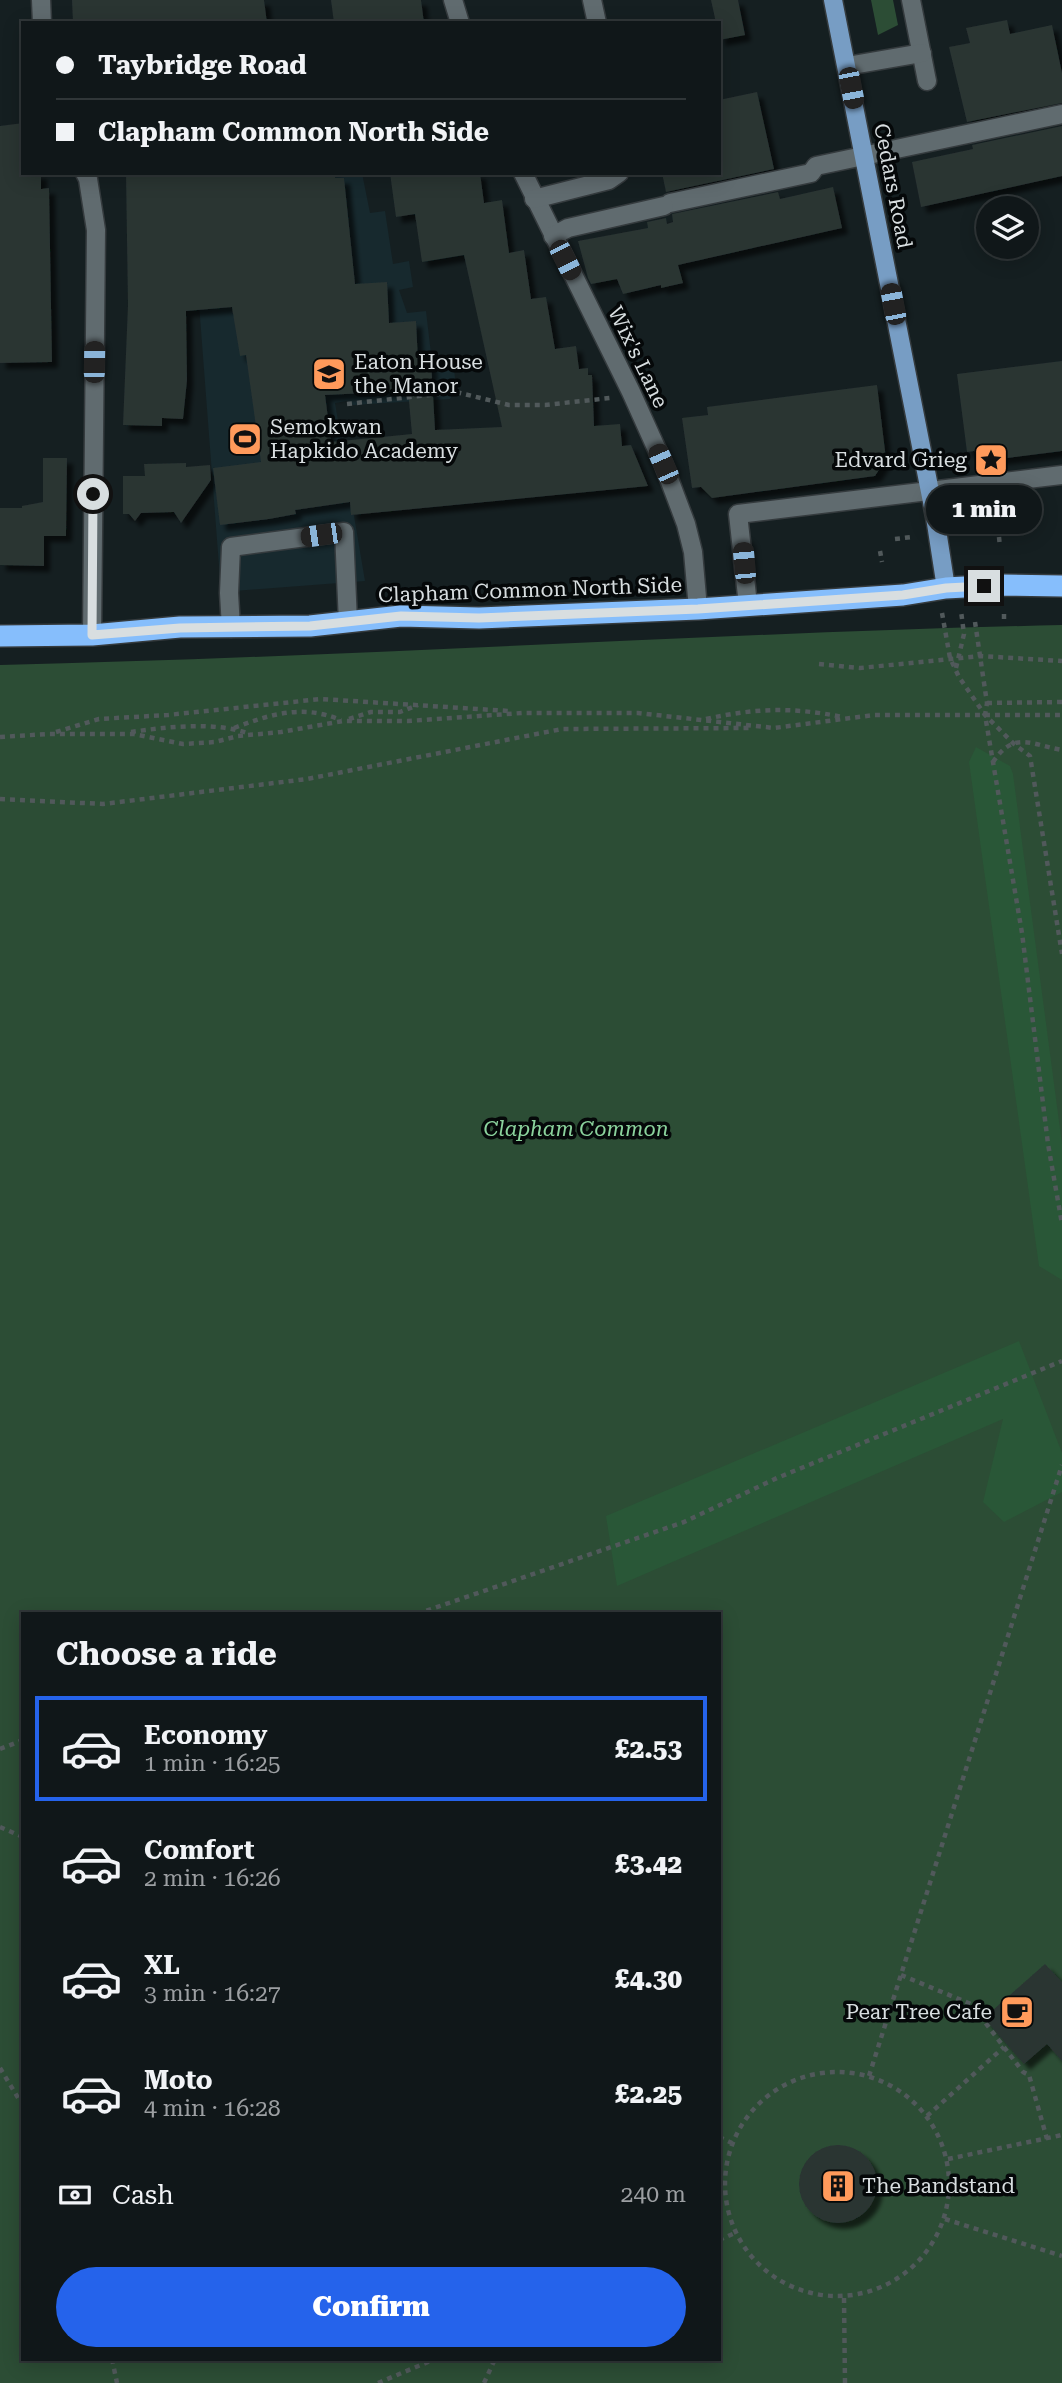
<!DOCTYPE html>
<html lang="en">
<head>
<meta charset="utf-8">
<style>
	body { margin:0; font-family:"Roboto Serif",serif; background:#192022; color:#f1f3f6; height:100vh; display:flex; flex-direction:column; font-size:26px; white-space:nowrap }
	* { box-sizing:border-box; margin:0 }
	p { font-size:23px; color:#9c9fa2 }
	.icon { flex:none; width:38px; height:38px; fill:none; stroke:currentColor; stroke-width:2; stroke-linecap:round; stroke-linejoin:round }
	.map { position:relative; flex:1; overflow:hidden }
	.drawer { position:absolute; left:21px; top:1612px; width:700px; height:749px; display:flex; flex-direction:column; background:#101719; border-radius:0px; box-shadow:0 4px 18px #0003,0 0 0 2px #303638 }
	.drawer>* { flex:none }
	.banner { position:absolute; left:21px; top:21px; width:700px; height:154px; border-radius:0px; box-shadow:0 4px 18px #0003,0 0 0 2px #303638; display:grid; align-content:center; height:154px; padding:0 35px; background:#101719 }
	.tools { position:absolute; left:976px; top:196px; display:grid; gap:14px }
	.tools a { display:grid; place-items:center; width:63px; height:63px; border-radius:50%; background:#101719; box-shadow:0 4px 18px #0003,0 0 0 2px #303638; font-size:35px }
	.end { position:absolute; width:32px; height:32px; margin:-16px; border:9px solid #d8dee0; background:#111; box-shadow:0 0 0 4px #111 }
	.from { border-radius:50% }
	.bubble { position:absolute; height:49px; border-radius:24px; background:#101719; box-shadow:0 4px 18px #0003,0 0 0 2px #303638; font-size:23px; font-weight:800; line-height:49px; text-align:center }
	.car { position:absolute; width:21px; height:42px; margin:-21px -10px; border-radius:9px; box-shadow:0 0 5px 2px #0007; background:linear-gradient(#222 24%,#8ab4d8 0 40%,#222 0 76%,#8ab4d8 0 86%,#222 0) }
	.banner b { display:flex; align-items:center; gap:24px; height:66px; font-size:26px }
	.banner b+b { border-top:2px solid #303638 }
	.banner i { width:18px; height:18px; background:#f1f3f6 }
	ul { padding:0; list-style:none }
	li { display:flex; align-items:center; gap:21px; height:105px; margin:0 14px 10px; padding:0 21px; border:4px solid transparent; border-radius:0px }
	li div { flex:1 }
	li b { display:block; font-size:26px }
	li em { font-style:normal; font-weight:800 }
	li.active { border-color:#2563eb }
	li>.icon { width:63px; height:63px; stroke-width:1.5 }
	h2 { padding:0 35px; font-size:32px; line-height:84px }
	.pay { display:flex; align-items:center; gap:18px; height:77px; padding:0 35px; font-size:26px }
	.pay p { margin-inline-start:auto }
	.action { display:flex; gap:14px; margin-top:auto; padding:14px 35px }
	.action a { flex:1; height:80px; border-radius:42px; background:#2563eb; color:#fff; font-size:28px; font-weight:800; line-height:80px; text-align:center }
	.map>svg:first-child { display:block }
	.built { fill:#17292e }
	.green { fill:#2c4d35; fill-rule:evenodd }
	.forest { fill:#295737 }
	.building { fill:#2a3433; fill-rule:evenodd; filter:url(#shadow) }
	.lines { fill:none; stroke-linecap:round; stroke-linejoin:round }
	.minor-casing { stroke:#353b3e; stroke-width:21 }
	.major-casing { stroke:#353b3e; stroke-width:21 }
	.highway-casing { stroke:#353b3e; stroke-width:24 }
	.path { stroke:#51595b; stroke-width:4.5; stroke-dasharray:5 5; stroke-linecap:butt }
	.minor { stroke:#606b6f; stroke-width:18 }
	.major { stroke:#779dc4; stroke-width:18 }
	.highway { stroke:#86befc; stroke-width:21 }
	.route { stroke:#d8dee0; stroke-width:9 }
	.labels { text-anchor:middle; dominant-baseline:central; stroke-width:7; stroke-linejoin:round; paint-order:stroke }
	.street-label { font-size:21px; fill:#d8dee0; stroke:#050809 }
	.poi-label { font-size:21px; fill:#d8dee0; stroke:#050809; text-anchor:start }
	.park-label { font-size:21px; font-style:italic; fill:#8bd39d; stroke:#050809 }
</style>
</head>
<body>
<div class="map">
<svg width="1062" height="2383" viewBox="0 0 1062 2383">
	<defs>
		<filter id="shadow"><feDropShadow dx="6" dy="6" stdDeviation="2" flood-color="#0009"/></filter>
	</defs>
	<rect width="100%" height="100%" fill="#151f21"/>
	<!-- built -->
	<polygon class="built" points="189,173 362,173 370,213 385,211 393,264 409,261 413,287 399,290 407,313 426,311 432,362 453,360 456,387 450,399 353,405 347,401 335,403 365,581 221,592"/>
	<!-- green -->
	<g class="green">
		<polygon points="871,0 893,0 898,25 878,35"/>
		<path d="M1062,625V2383H0V665C354,657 708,633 1062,625ZM23,1614H719V2359H23Z"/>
	</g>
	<!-- forest -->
	<g class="forest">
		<polygon points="976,747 1010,766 1013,774 1062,1144 1062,1280 1039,1266 969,762"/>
		<polygon points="1019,1341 1062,1453 1062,1492 1004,1522 983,1502 1003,1419 617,1586 606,1516"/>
	</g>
	<!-- building -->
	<g class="building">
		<polygon points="72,0 264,0 267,23 73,23"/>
		<polygon points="331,0 421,0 424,23 334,23"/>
		<polygon points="711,0 738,0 745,35 719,40 719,23 716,23"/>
		<polygon points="1007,20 1010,34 1052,25 1062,73 1062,103 967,122 949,47 970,43 966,28"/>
		<polygon points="757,92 774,169 666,192 662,173 719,173 719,100"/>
		<polygon points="23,123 23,173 41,173 41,189 49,188 52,362 0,363 0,126"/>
		<polygon points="1062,126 1062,176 921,207 912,162 973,149 972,145"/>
		<path d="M126,173H335V178H344L355,284L387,282L389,323L416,321L418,362L431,361L435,430L502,427L464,255L422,262L415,214L396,217L390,173H480L484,203L502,200L509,253L524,250L531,299L546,297L555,349L576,346L579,369L588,368V375H592L594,426L620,424L622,446L631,445L648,486L351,515L350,502L295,510L296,514L269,519L220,525L213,468L261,462L246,355L240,356L232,307L186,311L187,380L183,419L162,418V426L123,425L128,305ZM408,391L412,434L331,442L325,395Z"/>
		<polygon points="833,187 842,228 678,265 683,283 661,288 661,285 623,294 617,279 591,284 588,278 578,241 648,228 647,222 666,218 667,224 673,222 672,214 778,192 780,199"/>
		<polygon points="1062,361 1062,451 983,461 974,451 967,452 957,374"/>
		<polygon points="877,385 886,459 875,476 712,498 701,487 692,488 682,418 708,415 707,407"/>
		<polygon points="43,458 67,458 66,536 44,536 44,566 0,565 0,508 22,508 22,506 43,502"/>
		<polygon points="186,463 186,467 210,465 211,480 181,523 174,512 141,513 135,521 129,514 123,514 123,476 145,476 144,464"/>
		<polygon points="1045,1964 1062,1982 1062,2061 1047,2044 1024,2064 984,2018"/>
		<circle cx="838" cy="2184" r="39"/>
	</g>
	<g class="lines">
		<!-- minor casing -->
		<g class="minor-casing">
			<g id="minor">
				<polyline points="41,0 42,23"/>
				<polyline points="453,0 460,23"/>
				<polyline points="592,0 597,23"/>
				<polyline points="911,0 927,81"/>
				<polyline points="847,66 922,53"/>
				<polyline points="85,173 88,179 96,230 92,635"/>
				<polyline points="523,173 631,392 663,463 686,524 693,552 698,609"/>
				<polyline points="534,199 609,180 619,173"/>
				<polyline points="670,203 811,173 816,166 1062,114"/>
				<polyline points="553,236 568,228 664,206"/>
				<polyline points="748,605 738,514 1062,475"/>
				<polyline points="231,628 229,593 231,547 344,532 348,622"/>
			</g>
		</g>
		<!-- major casing -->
		<g class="major-casing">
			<polyline id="major" points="833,0 935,517 946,588"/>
		</g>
		<!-- highway casing -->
		<g class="highway-casing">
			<polyline id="highway" points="0,636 92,635 180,627 310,626 401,616 479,618 698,609 903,595 946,588 1002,585 1062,586"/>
		</g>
		<!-- path -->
		<g class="path">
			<polyline points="347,404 456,392 509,405 545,405 610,398"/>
			<polyline points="969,532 976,531"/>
			<polyline points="999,537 1000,547"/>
			<polyline points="895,539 912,537"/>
			<polyline points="880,551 882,562"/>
			<polyline points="942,613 950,658 959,677 985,715 1014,744 1030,756 1062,954"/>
			<polyline points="1004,614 1004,621"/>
			<polyline points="975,622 987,703 985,715 1022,933 1048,1144 1062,1224"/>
			<polyline points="819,664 860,668 980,656 1062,661"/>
			<polyline points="956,668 964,634 961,611"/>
			<polyline points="987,703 1062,702"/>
			<polyline points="349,719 371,712 400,712 418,705"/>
			<path d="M706,719C756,708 792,707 843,717"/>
			<path d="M234,728C271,714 302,704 341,720"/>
			<polyline points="56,732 99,719 168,715 321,699 509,711"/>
			<path d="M131,732C166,727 216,721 250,734"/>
			<polyline points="0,737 48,734 134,734 183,744 215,742 238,736 281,732 343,721 408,721 522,713 638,713 774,728 874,715 1062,715"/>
			<path d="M993,762C1014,730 1032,745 1062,750"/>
			<polyline points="0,799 103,804 307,779 562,729 752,728"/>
			<polyline points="417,1614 684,1522 777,1478 1062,1361"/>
			<polyline points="0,1749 23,1740"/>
			<polyline points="0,1827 23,1837"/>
			<polyline points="901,1975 971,2004 1023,2072 1029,2075 1047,2139"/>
			<polyline points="0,2068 23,2106"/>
			<circle cx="837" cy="2184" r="112"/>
			<polyline points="869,2076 1062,1465"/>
			<polyline points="927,2116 1004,2047"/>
			<polyline points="719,2137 732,2143"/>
			<polyline points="948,2159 1062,2135"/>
			<polyline points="945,2219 1062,2256"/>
			<polyline points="719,2240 735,2233"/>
			<polyline points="844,2298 845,2383"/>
			<polyline points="112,2359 117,2383"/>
			<polyline points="378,2383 435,2359"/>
			<polyline points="484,2383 495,2359"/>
		</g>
		<!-- minor -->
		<use href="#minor" class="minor"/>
		<!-- major -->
		<use href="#major" class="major"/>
		<!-- highway -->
		<use href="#highway" class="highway"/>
	</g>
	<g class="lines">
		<!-- route -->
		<polyline class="route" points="93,494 92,635 180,628 310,626 401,616 479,618 698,609 903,595 946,588 984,586"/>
	</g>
	<!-- icons -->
	<defs>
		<g id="school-square" transform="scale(1.75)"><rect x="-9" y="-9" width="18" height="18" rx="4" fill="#ff9a5b" stroke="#050809"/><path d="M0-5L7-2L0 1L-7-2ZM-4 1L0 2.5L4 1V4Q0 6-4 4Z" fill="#111"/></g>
		<g id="stadium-square" transform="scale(1.75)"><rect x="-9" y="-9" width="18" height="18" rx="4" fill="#ff9a5b" stroke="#050809"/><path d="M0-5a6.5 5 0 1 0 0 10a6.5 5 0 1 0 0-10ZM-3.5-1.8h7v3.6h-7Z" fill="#111"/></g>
		<g id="sight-square" transform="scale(1.75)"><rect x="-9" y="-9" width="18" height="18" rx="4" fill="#ff9a5b" stroke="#050809"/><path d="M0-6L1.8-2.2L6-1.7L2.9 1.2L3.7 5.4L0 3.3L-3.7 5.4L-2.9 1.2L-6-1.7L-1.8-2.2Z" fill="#111"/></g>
		<g id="cafe-square" transform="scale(1.75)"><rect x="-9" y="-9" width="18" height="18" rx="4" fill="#ff9a5b" stroke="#050809"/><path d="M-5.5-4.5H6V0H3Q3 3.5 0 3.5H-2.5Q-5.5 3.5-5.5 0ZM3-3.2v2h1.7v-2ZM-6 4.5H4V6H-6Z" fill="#111"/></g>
		<g id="building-square" transform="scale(1.75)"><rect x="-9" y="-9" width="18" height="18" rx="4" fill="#ff9a5b" stroke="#050809"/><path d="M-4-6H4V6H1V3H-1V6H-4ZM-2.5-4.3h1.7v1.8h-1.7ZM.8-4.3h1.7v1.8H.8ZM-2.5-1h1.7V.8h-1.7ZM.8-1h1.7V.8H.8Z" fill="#111"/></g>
	</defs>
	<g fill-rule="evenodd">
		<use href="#school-square" x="329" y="374"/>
		<use href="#stadium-square" x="245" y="439"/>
		<use href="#sight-square" x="991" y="460"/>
		<use href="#cafe-square" x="1017" y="2012"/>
		<use href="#building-square" x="838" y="2186"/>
	</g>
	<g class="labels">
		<!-- street labels -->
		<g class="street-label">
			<text transform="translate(893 186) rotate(79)">Cedars Road</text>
			<text transform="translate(638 357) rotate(64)">Wix's Lane</text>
			<text transform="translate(530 590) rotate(-2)">Clapham Common North Side</text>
		</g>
		<!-- poi labels -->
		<g class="poi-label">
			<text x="354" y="362">Eaton House<tspan x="354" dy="24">the Manor</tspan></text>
			<text x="270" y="427">Semokwan<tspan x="270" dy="24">Hapkido Academy</tspan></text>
			<text x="967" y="460" text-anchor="end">Edvard Grieg</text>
			<text x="992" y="2012" text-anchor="end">Pear Tree Cafe</text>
			<text x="862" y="2186">The Bandstand</text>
		</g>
		<!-- park labels -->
		<g class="park-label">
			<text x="576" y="1129">Clapham Common</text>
		</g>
	</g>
</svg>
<div class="tools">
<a><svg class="icon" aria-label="layers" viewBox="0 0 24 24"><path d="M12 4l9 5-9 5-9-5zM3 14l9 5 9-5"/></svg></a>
</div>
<i class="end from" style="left:93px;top:494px"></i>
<i class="end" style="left:984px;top:586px"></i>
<div class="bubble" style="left:926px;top:485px;width:116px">1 min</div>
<i class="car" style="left:851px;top:88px;rotate:169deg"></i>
<i class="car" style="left:565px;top:260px;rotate:153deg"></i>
<i class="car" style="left:893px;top:304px;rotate:349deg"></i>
<i class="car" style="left:94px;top:362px;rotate:1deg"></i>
<i class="car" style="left:663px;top:464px;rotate:336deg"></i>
<i class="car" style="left:321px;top:535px;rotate:262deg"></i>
<i class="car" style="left:744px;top:563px;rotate:355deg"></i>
<div class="banner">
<b><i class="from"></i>Taybridge Road</b>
<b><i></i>Clapham Common North Side</b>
</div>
<section class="drawer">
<h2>Choose a ride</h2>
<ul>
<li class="active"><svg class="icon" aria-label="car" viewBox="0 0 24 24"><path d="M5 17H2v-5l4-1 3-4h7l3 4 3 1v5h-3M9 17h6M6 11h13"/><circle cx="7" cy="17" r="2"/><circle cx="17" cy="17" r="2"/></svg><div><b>Economy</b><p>1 min · 16:25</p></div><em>£2.53</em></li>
<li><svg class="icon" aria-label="car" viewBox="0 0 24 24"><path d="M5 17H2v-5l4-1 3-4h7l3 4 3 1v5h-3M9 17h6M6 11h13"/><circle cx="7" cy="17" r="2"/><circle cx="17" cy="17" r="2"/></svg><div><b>Comfort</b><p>2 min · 16:26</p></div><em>£3.42</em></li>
<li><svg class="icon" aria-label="car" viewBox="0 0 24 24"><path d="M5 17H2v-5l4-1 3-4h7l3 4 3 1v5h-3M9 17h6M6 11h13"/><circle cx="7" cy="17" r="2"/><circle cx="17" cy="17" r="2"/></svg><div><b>XL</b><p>3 min · 16:27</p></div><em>£4.30</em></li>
<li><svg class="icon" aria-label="car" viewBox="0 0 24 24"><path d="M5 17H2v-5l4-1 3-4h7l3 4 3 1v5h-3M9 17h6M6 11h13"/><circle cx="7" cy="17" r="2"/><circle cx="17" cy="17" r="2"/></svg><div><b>Moto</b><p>4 min · 16:28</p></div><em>£2.25</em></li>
</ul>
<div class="pay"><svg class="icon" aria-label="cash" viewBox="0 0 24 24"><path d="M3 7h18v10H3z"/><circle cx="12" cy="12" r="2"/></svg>Cash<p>240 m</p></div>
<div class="action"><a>Confirm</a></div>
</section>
</div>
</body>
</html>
